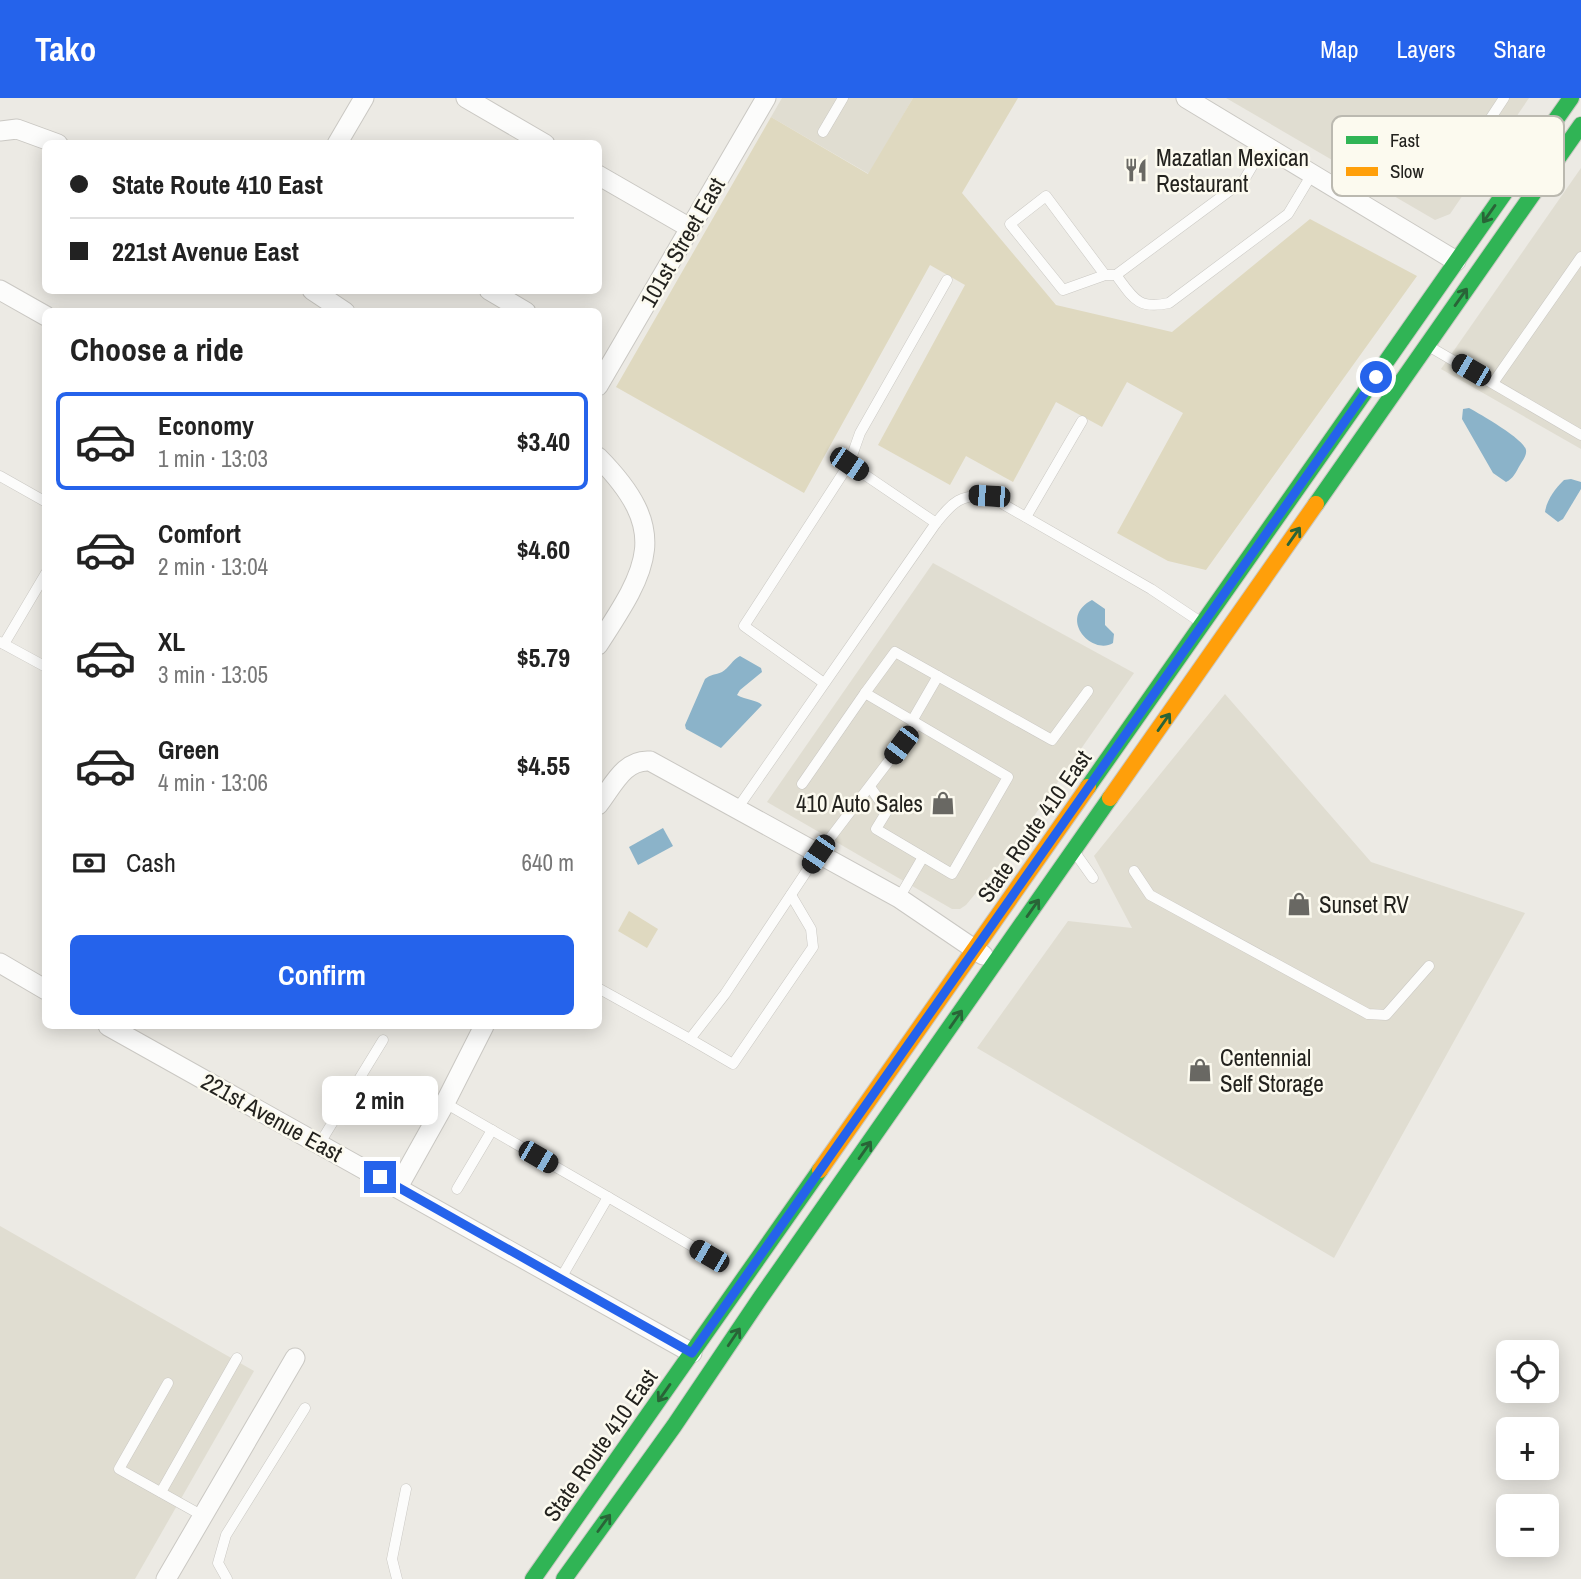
<!DOCTYPE html>
<html lang="en">
<head>
<meta charset="utf-8">
<style>
	body { margin:0; font-family:"Archivo Narrow",sans-serif; background:#f6f6f6; color:#222; height:100vh; display:flex; flex-direction:column; font-size:26px; white-space:nowrap }
	* { box-sizing:border-box; margin:0 }
	p { font-size:23px; color:#767676 }
	.icon { flex:none; width:38px; height:38px; fill:none; stroke:currentColor; stroke-width:2; stroke-linecap:round; stroke-linejoin:round }
	.map { position:relative; flex:1; overflow:hidden }
	.panel { position:absolute; left:42px; top:210px; width:560px; height:721px; display:flex; flex-direction:column; background:#fff; border-radius:10px; box-shadow:0 4px 18px #0003 }
	.panel>* { flex:none }
	.guide { position:absolute; left:42px; top:42px; width:560px; height:154px; border-radius:10px; box-shadow:0 4px 18px #0003; display:grid; align-content:center; height:154px; padding:0 28px; background:#fff }
	.tools { position:absolute; left:1496px; top:1242px; display:grid; gap:14px }
	.tools a { display:grid; place-items:center; width:63px; height:63px; border-radius:10px; background:#fff; box-shadow:0 4px 18px #0003; font-size:35px }
	.end { position:absolute; width:32px; height:32px; margin:-16px; border:9px solid #2563eb; background:#fff; box-shadow:0 0 0 4px #fff }
	.from { border-radius:50% }
	.bubble { position:absolute; height:49px; border-radius:10px; background:#fff; box-shadow:0 4px 18px #0003; font-size:23px; font-weight:700; line-height:49px; text-align:center }
	.car { position:absolute; width:21px; height:42px; margin:-21px -10px; border-radius:9px; box-shadow:0 0 5px 2px #0007; background:linear-gradient(#222 24%,#8ab4d8 0 40%,#222 0 76%,#8ab4d8 0 86%,#222 0) }
	.guide b { display:flex; align-items:center; gap:24px; height:66px; font-size:26px }
	.guide b+b { border-top:2px solid #e0e0e0 }
	.guide i { width:18px; height:18px; background:#222 }
	ul { padding:0; list-style:none }
	li { display:flex; align-items:center; gap:21px; height:98px; margin:0 14px 10px; padding:0 14px; border:4px solid transparent; border-radius:10px }
	li div { flex:1 }
	li b { display:block; font-size:26px }
	li em { font-style:normal; font-weight:700 }
	li.on { border-color:#2563eb }
	li>.icon { width:63px; height:63px; stroke-width:1.5 }
	h2 { padding:0 28px; font-size:32px; line-height:84px }
	.pay { display:flex; align-items:center; gap:18px; height:77px; padding:0 28px; font-size:26px }
	.pay p { margin-inline-start:auto }
	.button { display:flex; gap:14px; margin-top:auto; padding:14px 28px }
	.button a { flex:1; height:80px; border-radius:10px; background:#2563eb; color:#fff; font-size:28px; font-weight:700; line-height:80px; text-align:center }
	header { display:flex; align-items:center; gap:42px; box-sizing:border-box; height:98px; padding:0 35px; background:#2563eb; color:#fff }
	header strong { font-size:33px }
	nav { display:flex; gap:38px; margin-inline-start:auto; font-size:24px }
	.map>svg:first-child { display:block }
	.built { fill:#e0ddd1 }
	.green { fill:#dfd9c0 }
	.water { fill:#8bb3c9 }
	.lines { fill:none; stroke-linecap:round; stroke-linejoin:round }
	.lane-casing { stroke:#cac8c3; stroke-width:11 }
	.street-casing { stroke:#cac8c3; stroke-width:21 }
	.fast-casing { stroke:#cac8c3; stroke-width:18 }
	.slow-casing { stroke:#cac8c3; stroke-width:18 }
	.lane { stroke:#fcfcfb; stroke-width:10 }
	.street { stroke:#fcfcfb; stroke-width:19 }
	.fast { stroke:#30b455; stroke-width:16 }
	.slow { stroke:#ff9f0a; stroke-width:16 }
	.oneway { stroke:#296437 }
	.route { stroke:#2563eb; stroke-width:9 }
	.labels { text-anchor:middle; dominant-baseline:central; stroke-width:5; stroke-linejoin:round; paint-order:stroke }
	.poi-label { font-size:23px; fill:#23221e; stroke:#fcfaef; text-anchor:start }
	.street-label { font-size:23px; fill:#23221e; stroke:#fcfaef }
	.key { fill:#fcfaef; stroke:#bbb9b0; stroke-width:2 }
	.key-label { font-size:19px; fill:#23221e }
</style>
</head>
<body>
<header>
<strong>Tako</strong>
<nav><a>Map</a><a>Layers</a><a>Share</a></nav>
</header>
<div class="map">
<svg width="1581" height="1481" viewBox="0 0 1581 1481">
	<rect width="100%" height="100%" fill="#eceae4"/>
	<!-- built -->
	<g class="built">
		<polygon points="782,0 913,0 869,76 771,19"/>
		<polygon points="1226,0 1529,0 1450,116 1435,122"/>
		<polygon points="1581,70 1581,351 1441,271"/>
		<polygon points="933,465 1134,575 1004,761 966,807 960,811 952,811 767,704"/>
		<polygon points="1225,596 1371,764 1525,815 1334,1160 977,950 1068,823 1132,830 1094,758"/>
		<polygon points="0,1128 254,1273 135,1481 0,1481"/>
	</g>
	<!-- green -->
	<g class="green">
		<polygon points="913,0 1018,0 962,95 1056,207 1172,234 1310,121 1417,178 1206,472 1168,463 1117,435 1183,315 1127,284 1102,329 1056,304 1013,384 966,358 950,387 878,347 965,187 930,167 804,395 616,289 771,19 868,76"/>
		<polygon points="629,813 658,831 647,850 618,833"/>
	</g>
	<!-- water -->
	<g class="water">
		<path d="M1469,310C1480,316 1524,341 1526,352C1527,358 1522,363 1520,367C1516,374 1513,381 1506,384L1493,375L1462,321L1463,311Z"/>
		<path d="M1571,381L1581,384V391L1563,421L1558,424L1545,414C1547,401 1555,391 1564,382Z"/>
		<path d="M1092,502L1105,511V527L1114,536L1113,545C1092,558 1057,520 1092,502Z"/>
		<path d="M740,558L761,570L762,574L740,592L737,597C746,602 757,602 762,607L721,650L686,631L685,627L705,581C711,576 715,577 722,574C729,570 733,561 740,558Z"/>
		<polygon points="663,730 673,748 638,767 629,749"/>
	</g>
	<g class="lines">
		<!-- lane casing -->
		<g class="lane-casing">
			<g id="lane">
				<polyline points="823,34 843,0"/>
				<polyline points="1358,104 1380,65 1392,61 1445,62 1460,48 1472,45 1479,38 1504,0"/>
				<polyline points="1105,177 1063,192 1010,126 1046,98 1105,177 1116,177 1244,82 1264,48"/>
				<path d="M1116,177C1133,200 1138,212 1169,205L1288,116L1312,76"/>
				<polyline points="1430,249 1581,337"/>
				<polyline points="1493,285 1581,159"/>
				<polyline points="849,366 936,425"/>
				<polyline points="0,378 46,404"/>
				<polyline points="1026,419 1082,323"/>
				<polyline points="0,544 46,569"/>
				<polyline points="4,546 46,475"/>
				<polyline points="824,585 744,528 849,366 860,335 947,182"/>
				<polyline points="865,595 895,554 1052,642 1088,593"/>
				<polyline points="912,623 938,578"/>
				<polyline points="802,686 865,595 1008,679 952,776 876,731 887,713 870,689"/>
				<path d="M737,711L936,425C953,404 960,396 989,398L1151,491L1199,523"/>
				<polyline points="1076,756 1093,780"/>
				<polyline points="1134,773 1150,797 1368,916 1386,917 1429,868"/>
				<polyline points="899,800 923,759"/>
				<polyline points="598,890 690,941 725,896 818,756 917,626"/>
				<polyline points="690,941 733,966 813,849 811,831 791,797"/>
				<polyline points="445,1005 608,1099"/>
				<polyline points="320,1045 383,942"/>
				<polyline points="457,1091 492,1032"/>
				<polyline points="561,1180 608,1099 709,1158"/>
				<polyline points="168,1285 119,1371 203,1418"/>
				<polyline points="161,1394 237,1260"/>
				<polyline points="227,1481 218,1465 226,1437 305,1310"/>
				<polyline points="397,1481 392,1461 406,1391"/>
			</g>
		</g>
		<!-- street casing -->
		<g class="street-casing">
			<g id="street">
				<polyline points="466,0 545,46"/>
				<polyline points="1186,0 1456,163"/>
				<polyline points="0,33 17,31 58,46"/>
				<polyline points="337,46 364,0"/>
				<polyline points="598,77 690,130"/>
				<polyline points="0,192 46,218"/>
				<polyline points="312,192 345,214"/>
				<polyline points="489,192 526,214"/>
				<polyline points="598,288 766,0"/>
				<path d="M598,359C671,433 649,469 598,547"/>
				<path d="M598,707C613,688 624,661 650,663L899,800L983,857"/>
				<polyline points="0,865 46,892"/>
				<polyline points="108,928 692,1255"/>
				<polyline points="398,1089 445,1005 484,928"/>
				<polyline points="166,1481 295,1260"/>
			</g>
		</g>
		<!-- fast casing -->
		<g class="fast-casing">
			<g id="fast">
				<polyline points="1316,406 1581,27"/>
				<polyline points="1088,689 1571,0"/>
				<polyline points="533,1481 820,1072"/>
				<polyline points="564,1481 674,1328 761,1199 1110,700"/>
			</g>
		</g>
		<!-- slow casing -->
		<g class="slow-casing">
			<g id="slow">
				<polyline points="1110,700 1316,406"/>
				<polyline points="820,1072 1088,689"/>
			</g>
		</g>
		<!-- lane -->
		<use href="#lane" class="lane"/>
		<!-- street -->
		<use href="#street" class="street"/>
		<!-- fast -->
		<use href="#fast" class="fast"/>
		<!-- slow -->
		<use href="#slow" class="slow"/>
	</g>
	<!-- one-way arrows -->
	<defs><path id="oneway-shaft" d="M-6 0H5M1.5-3L5.5 0L1.5 3" fill="none" stroke-width="1.6" stroke-linecap="round" stroke-linejoin="round" transform="scale(1.75)"/></defs>
	<g class="oneway">
		<use href="#oneway-shaft" transform="translate(1489 116) rotate(125)"/>
		<use href="#oneway-shaft" transform="translate(1461 199) rotate(-55)"/>
		<use href="#oneway-shaft" transform="translate(1294 438) rotate(-55)"/>
		<use href="#oneway-shaft" transform="translate(1164 624) rotate(-55)"/>
		<use href="#oneway-shaft" transform="translate(1033 810) rotate(-55)"/>
		<use href="#oneway-shaft" transform="translate(956 921) rotate(-55)"/>
		<use href="#oneway-shaft" transform="translate(865 1052) rotate(-55)"/>
		<use href="#oneway-shaft" transform="translate(734 1239) rotate(-56)"/>
		<use href="#oneway-shaft" transform="translate(664 1295) rotate(125)"/>
		<use href="#oneway-shaft" transform="translate(604 1425) rotate(-54)"/>
	</g>
	<g class="lines">
		<!-- route -->
		<polyline class="route" points="380,1079 692,1255 1376,279"/>
	</g>
	<!-- icons -->
	<defs>
		<g id="restaurant-bare" transform="scale(1.89)"><path d="M-5-6h1v4h1v-4h1v4h1v-4h1v5L-1.5 .5V6h-2V.5L-5-1ZM5-6V6H3V1.5H1.5Q1.5-4 5-6Z" fill="#696863" stroke="#fcfaef" stroke-width="2.5" paint-order="stroke"/></g>
		<g id="shop-bare" transform="scale(1.89)"><path d="M-5-2.5h2.3a2.7 3.5 0 0 1 5.4 0H5L5.5 6h-11ZM-1.5-2.5h3a1.5 2.3 0 0 0-3 0Z" fill="#696863" stroke="#fcfaef" stroke-width="2.5" paint-order="stroke"/></g>
	</defs>
	<g fill-rule="evenodd">
		<use href="#restaurant-bare" x="1136" y="72"/>
		<use href="#shop-bare" x="943" y="705"/>
		<use href="#shop-bare" x="1299" y="806"/>
		<use href="#shop-bare" x="1200" y="972"/>
	</g>
	<g class="labels">
		<!-- poi labels -->
		<g class="poi-label">
			<text x="1156" y="59">Mazatlan Mexican<tspan x="1156" dy="26">Restaurant</tspan></text>
			<text x="923" y="705" text-anchor="end">410 Auto Sales</text>
			<text x="1319" y="806">Sunset RV</text>
			<text x="1220" y="959">Centennial<tspan x="1220" dy="26">Self Storage</tspan></text>
		</g>
		<!-- street labels -->
		<g class="street-label">
			<text transform="translate(682 144) rotate(-60)">101st Street East</text>
			<text transform="translate(1034 728) rotate(-55)">State Route 410 East</text>
			<text transform="translate(272 1019) rotate(29)">221st Avenue East</text>
			<text transform="translate(600 1347) rotate(-55)">State Route 410 East</text>
		</g>
	</g>
	<!-- legend -->
	<rect x="1332" y="18" width="232" height="80" rx="10" class="key"/>
	<rect x="1346" y="38" width="32" height="8" fill="#30b455"/>
	<rect x="1346" y="69" width="32" height="9" fill="#ff9f0a"/>
	<g class="key-label">
		<text x="1390" y="49">Fast</text>
		<text x="1390" y="80">Slow</text>
	</g>
</svg>
<div class="tools">
<a><svg class="icon" aria-label="locate" viewBox="0 0 24 24"><circle cx="12" cy="12" r="6"/><path d="M12 2v4M12 18v4M2 12h4M18 12h4"/></svg></a>
<a>+</a>
<a>−</a>
</div>
<i class="end from" style="left:1376px;top:279px"></i>
<i class="end" style="left:380px;top:1079px"></i>
<div class="bubble" style="left:322px;top:978px;width:116px">2 min</div>
<i class="car" style="left:1471px;top:272px;rotate:300deg"></i>
<i class="car" style="left:849px;top:366px;rotate:124deg"></i>
<i class="car" style="left:989px;top:398px;rotate:274deg"></i>
<i class="car" style="left:901px;top:647px;rotate:217deg"></i>
<i class="car" style="left:818px;top:756px;rotate:214deg"></i>
<i class="car" style="left:538px;top:1059px;rotate:120deg"></i>
<i class="car" style="left:709px;top:1158px;rotate:300deg"></i>
<div class="guide">
<b><i class="from"></i>State Route 410 East</b>
<b><i></i>221st Avenue East</b>
</div>
<section class="panel">
<h2>Choose a ride</h2>
<ul>
<li class="on"><svg class="icon" aria-label="car" viewBox="0 0 24 24"><path d="M5 17H2v-5l4-1 3-4h7l3 4 3 1v5h-3M9 17h6M6 11h13"/><circle cx="7" cy="17" r="2"/><circle cx="17" cy="17" r="2"/></svg><div><b>Economy</b><p>1 min · 13:03</p></div><em>$3.40</em></li>
<li><svg class="icon" aria-label="car" viewBox="0 0 24 24"><path d="M5 17H2v-5l4-1 3-4h7l3 4 3 1v5h-3M9 17h6M6 11h13"/><circle cx="7" cy="17" r="2"/><circle cx="17" cy="17" r="2"/></svg><div><b>Comfort</b><p>2 min · 13:04</p></div><em>$4.60</em></li>
<li><svg class="icon" aria-label="car" viewBox="0 0 24 24"><path d="M5 17H2v-5l4-1 3-4h7l3 4 3 1v5h-3M9 17h6M6 11h13"/><circle cx="7" cy="17" r="2"/><circle cx="17" cy="17" r="2"/></svg><div><b>XL</b><p>3 min · 13:05</p></div><em>$5.79</em></li>
<li><svg class="icon" aria-label="car" viewBox="0 0 24 24"><path d="M5 17H2v-5l4-1 3-4h7l3 4 3 1v5h-3M9 17h6M6 11h13"/><circle cx="7" cy="17" r="2"/><circle cx="17" cy="17" r="2"/></svg><div><b>Green</b><p>4 min · 13:06</p></div><em>$4.55</em></li>
</ul>
<div class="pay"><svg class="icon" aria-label="cash" viewBox="0 0 24 24"><path d="M3 7h18v10H3z"/><circle cx="12" cy="12" r="2"/></svg>Cash<p>640 m</p></div>
<div class="button"><a>Confirm</a></div>
</section>
</div>
</body>
</html>
